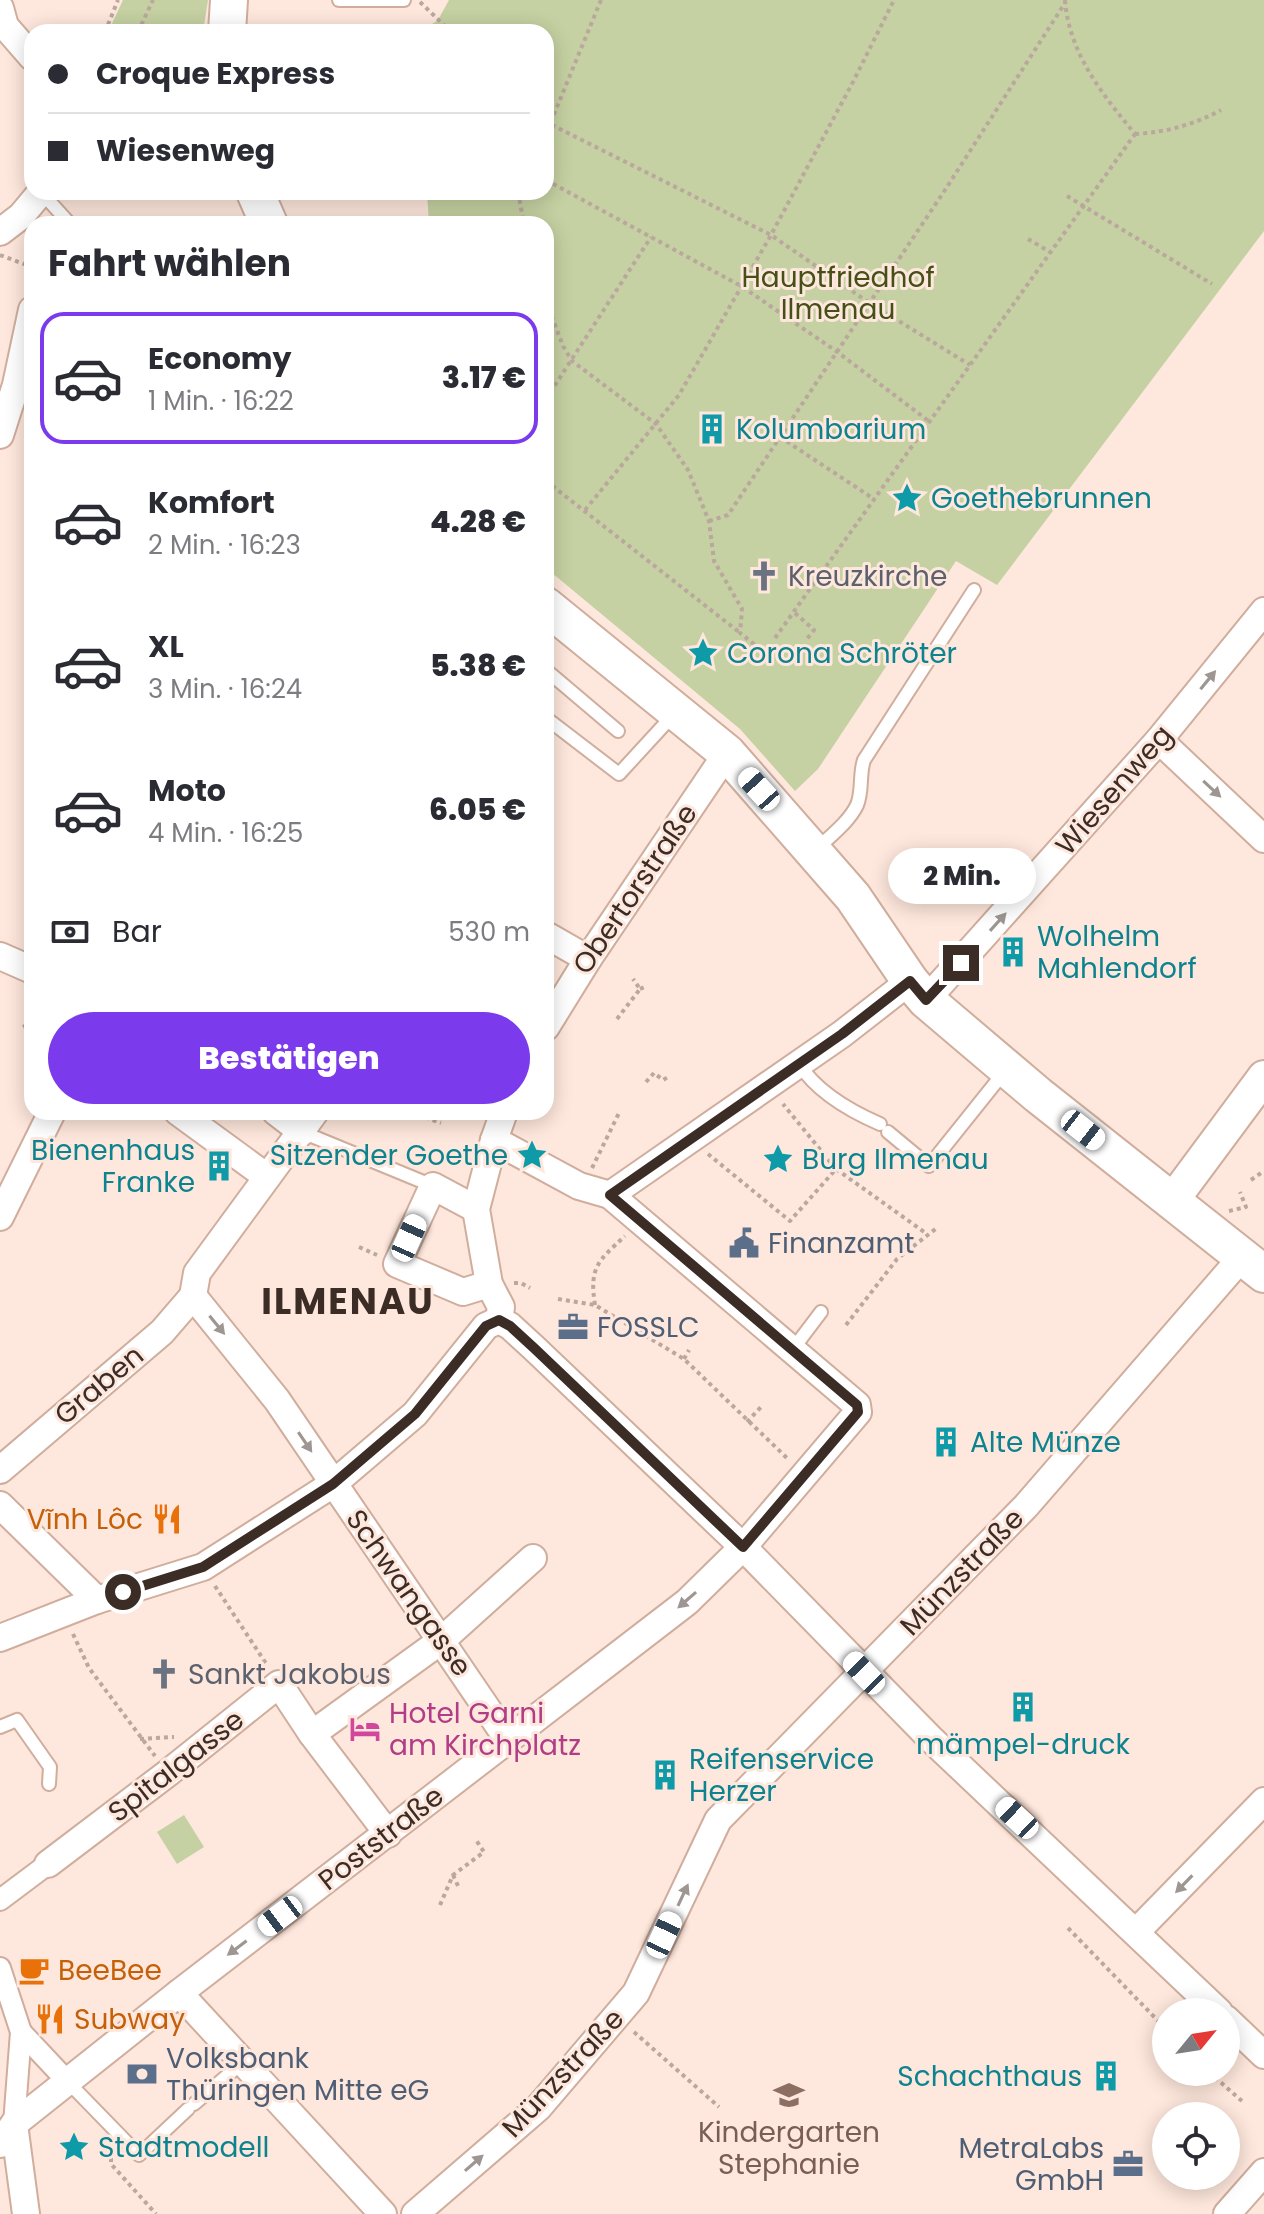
<!DOCTYPE html>
<html lang="de">
<head>
<meta charset="utf-8">
<style>
	body { margin:0; font-family:Poppins,sans-serif; background:#f7f7f7; color:#2b2b33; height:100vh; display:flex; flex-direction:column; font-size:30px; white-space:nowrap }
	* { box-sizing:border-box; margin:0 }
	p { font-size:26px; color:#7c7c81 }
	.icon { flex:none; width:44px; height:44px; fill:none; stroke:currentColor; stroke-width:2; stroke-linecap:round; stroke-linejoin:round }
	.map { position:relative; flex:1; overflow:hidden }
	.drawer { position:absolute; left:24px; top:216px; width:530px; height:904px; display:flex; flex-direction:column; background:#fff; border-radius:24px; box-shadow:0 4px 20px #0003 }
	.drawer>* { flex:none }
	.hud { position:absolute; left:24px; top:24px; width:530px; height:176px; border-radius:24px; box-shadow:0 4px 20px #0003; display:grid; align-content:center; height:176px; padding:0 24px; background:#fff }
	.needle { width:52px; rotate:60deg }
	.buttons { position:absolute; left:1152px; top:1998px; display:grid; gap:16px }
	.buttons a { display:grid; place-items:center; width:88px; height:88px; border-radius:50%; background:#fff; box-shadow:0 4px 20px #0003; font-size:40px }
	.end { position:absolute; width:36px; height:36px; margin:-18px; border:10px solid #3b2d26; background:#fff; box-shadow:0 0 0 4px #fff }
	.from { border-radius:50% }
	.bubble { position:absolute; height:56px; border-radius:28px; background:#fff; box-shadow:0 4px 20px #0003; font-size:26px; font-weight:800; line-height:56px; text-align:center }
	.car { position:absolute; width:24px; height:48px; margin:-24px -12px; border-radius:10px; box-shadow:0 0 6px 2px #0007; background:linear-gradient(#fff 24%,#345 0 40%,#fff 0 76%,#345 0 86%,#fff 0) }
	.hud b { display:flex; align-items:center; gap:28px; height:76px; font-size:30px }
	.hud b+b { border-top:2px solid #e1e1e2 }
	.hud i { width:20px; height:20px; background:#2b2b33 }
	ul { padding:0; list-style:none }
	li { display:flex; align-items:center; gap:24px; height:132px; margin:0 16px 12px; padding:0 8px; border:4px solid transparent; border-radius:24px }
	li div { flex:1 }
	li b { display:block; font-size:30px }
	li em { font-style:normal; font-weight:800 }
	li.selected { border-color:#7c3aed }
	li>.icon { width:72px; height:72px; stroke-width:1.5 }
	h2 { padding:0 24px; font-size:36px; line-height:96px }
	.pay { display:flex; align-items:center; gap:20px; height:88px; padding:0 24px; font-size:30px }
	.pay p { margin-inline-start:auto }
	.action { display:flex; gap:16px; margin-top:auto; padding:16px 24px }
	.action a { flex:1; height:92px; border-radius:48px; background:#7c3aed; color:#fff; font-size:32px; font-weight:800; line-height:92px; text-align:center }
	.map>svg:first-child { display:block }
	.green { fill:#c5d1a2 }
	.lines { fill:none; stroke-linecap:round; stroke-linejoin:round }
	.service-casing { stroke:#d0ad9c; stroke-width:16 }
	.pedestrian-casing { stroke:#d0ad9c; stroke-width:24 }
	.minor-casing { stroke:#d0ad9c; stroke-width:30 }
	.tertiary-casing { stroke:#d0ad9c; stroke-width:36 }
	.secondary-casing { stroke:#d0ad9c; stroke-width:40 }
	.path { stroke:#baa79d; stroke-width:4; stroke-dasharray:4 4; stroke-linecap:butt }
	.service { stroke:#fff; stroke-width:12 }
	.pedestrian { stroke:#fff; stroke-width:20 }
	.minor { stroke:#fff; stroke-width:26 }
	.tertiary { stroke:#fff; stroke-width:32 }
	.secondary { stroke:#fff; stroke-width:36 }
	.oneway { fill:#9d9692 }
	.route { stroke:#3b2d26; stroke-width:10 }
	.labels { text-anchor:middle; dominant-baseline:central; stroke-width:6; stroke-linejoin:round; paint-order:stroke }
	.park-label { font-size:28px; fill:#455017; stroke:#fee7dc }
	.culture-label { font-size:28px; fill:#0d838f; stroke:#fee7dc; text-anchor:start }
	.worship-label { font-size:28px; fill:#5b616d; stroke:#fee7dc; text-anchor:start }
	.street-label { font-size:28px; fill:#3b2d26; stroke:#fee7dc }
	.service-label { font-size:28px; fill:#4e5e75; stroke:#fee7dc; text-anchor:start }
	.food-label { font-size:28px; fill:#c56008; stroke:#fee7dc; text-anchor:start }
	.hotel-label { font-size:28px; fill:#b23c85; stroke:#fee7dc; text-anchor:start }
	.education-label { font-size:28px; fill:#785e54; stroke:#fee7dc }
	.district-label { font-size:36px; font-weight:bold; letter-spacing:2px; fill:#3b2d26; stroke:#fee7dc }
</style>
</head>
<body>
<div class="map">
<svg width="1264" height="2214" viewBox="0 0 1264 2214">
	<rect width="100%" height="100%" fill="#fee7dc"/>
	<!-- green -->
	<g class="green">
		<polygon points="123,0 208,0 203,32 108,32"/>
		<polygon points="449,0 1264,0 1264,231 997,585 956,561 818,769 795,791 740,729 546,568 546,224 429,224 427,192 546,192 546,32 420,32 438,20"/>
		<polygon points="184,1815 204,1847 177,1864 157,1832"/>
	</g>
	<g class="lines">
		<!-- service casing -->
		<g class="service-casing">
			<g id="service">
				<polyline points="339,0 404,0"/>
				<polyline points="41,192 70,224"/>
				<polyline points="546,670 618,731"/>
				<polyline points="546,718 619,774 675,713"/>
				<path d="M817,849C830,836 849,822 857,805C863,791 859,774 864,760L974,590"/>
				<path d="M799,1064C817,1092 850,1111 880,1124"/>
				<polyline points="302,1132 433,1186"/>
				<polyline points="888,1132 929,1166 1005,1071"/>
				<polyline points="793,1349 821,1312"/>
				<polyline points="0,1727 17,1720 50,1767 49,1784"/>
				<polyline points="67,2081 139,2155 188,2109"/>
				<polyline points="194,2104 243,2062"/>
			</g>
		</g>
		<!-- pedestrian casing -->
		<g class="pedestrian-casing">
			<g id="pedestrian">
				<polyline points="0,1900 48,1864"/>
				<polyline points="0,1968 21,2032 14,2124"/>
				<polyline points="21,2032 67,2081"/>
			</g>
		</g>
		<!-- minor casing -->
		<g class="minor-casing">
			<g id="minor">
				<polyline points="0,8 5,26 32,57"/>
				<polyline points="0,232 21,216 41,192"/>
				<polyline points="0,435 16,385 32,310"/>
				<polyline points="1159,740 1264,839"/>
				<polyline points="546,935 588,959"/>
				<polyline points="0,956 32,970"/>
				<polyline points="926,1000 1159,740 1264,611"/>
				<polyline points="546,1027 588,959 727,753"/>
				<polyline points="178,1112 267,1177"/>
				<polyline points="276,1112 302,1132"/>
				<polyline points="610,1195 842,1034 910,981"/>
				<polyline points="476,1209 433,1186 397,1264 463,1292 489,1284"/>
				<polyline points="0,1217 52,1112"/>
				<polyline points="193,1296 277,1400 507,1738"/>
				<polyline points="193,1296 197,1273 315,1112"/>
				<polyline points="499,1320 510,1326 534,1348 743,1547 932,1740 1219,2012"/>
				<polyline points="499,1320 501,1307 489,1284 476,1209 494,1140 504,1112"/>
				<polyline points="0,1470 162,1332 193,1296"/>
				<polyline points="0,1505 97,1600"/>
				<polyline points="0,1638 97,1600 203,1567 333,1484 415,1414 486,1326 499,1320"/>
				<polyline points="312,1734 442,1640 533,1558"/>
				<polyline points="48,1864 168,1773 279,1684 312,1734 388,1834"/>
				<polyline points="1136,1932 1264,1801"/>
				<polyline points="179,1993 383,2214"/>
				<polyline points="1226,2019 1264,2055"/>
				<polyline points="14,2124 26,2214"/>
				<polyline points="0,2144 14,2124 179,1993 687,1602 743,1547 858,1412 857,1405 610,1195 579,1186 494,1140"/>
				<polyline points="415,2214 538,2108 636,1993 718,1820 1026,1506 1242,1257"/>
				<polyline points="1227,2214 1264,2172"/>
			</g>
		</g>
		<!-- tertiary casing -->
		<g class="tertiary-casing">
			<polyline id="tertiary" points="1172,1201 1264,1077"/>
		</g>
		<!-- secondary casing -->
		<g class="secondary-casing">
			<g id="secondary">
				<polyline points="227,32 229,0"/>
				<polyline points="255,192 269,224"/>
				<polyline points="546,606 727,753 853,897 910,981 926,1000 1038,1095 1264,1274"/>
			</g>
		</g>
		<!-- path -->
		<g class="path">
			<polyline points="601,0 550,124 771,235 868,302 970,365"/>
			<path d="M1065,0C1069,53 1102,94 1135,134"/>
			<polyline points="420,2 446,27 445,32"/>
			<polyline points="105,32 118,0"/>
			<polyline points="138,32 153,0"/>
			<polyline points="546,123 550,124 546,131"/>
			<path d="M1135,134C1167,132 1193,125 1221,110"/>
			<polyline points="546,180 741,286 836,351 930,422"/>
			<polyline points="518,192 524,224"/>
			<polyline points="1067,196 1212,284"/>
			<polyline points="1028,239 1050,252"/>
			<polyline points="0,255 32,267"/>
			<polyline points="546,301 563,346 572,361 656,424 688,470 709,521 714,561 742,609 740,633 759,648"/>
			<polyline points="546,399 651,237"/>
			<polyline points="780,437 874,499"/>
			<polyline points="546,481 739,632"/>
			<polyline points="585,510 679,395 771,235 853,82 894,0"/>
			<polyline points="709,521 728,515 945,190 1065,3"/>
			<polyline points="795,613 814,630 807,639"/>
			<polyline points="775,638 1135,134"/>
			<polyline points="640,989 647,986"/>
			<polyline points="617,1019 640,989 633,979"/>
			<polyline points="23,1027 32,1022"/>
			<polyline points="646,1082 654,1073 663,1080 668,1077"/>
			<polyline points="410,1112 441,1123"/>
			<polyline points="708,1154 790,1221 836,1169 783,1104"/>
			<polyline points="592,1168 619,1113"/>
			<polyline points="836,1169 927,1234"/>
			<polyline points="1251,1180 1264,1171"/>
			<polyline points="1229,1211 1246,1207 1240,1192"/>
			<polyline points="359,1247 377,1255"/>
			<polyline points="514,1283 521,1283 530,1288"/>
			<polyline points="558,1299 595,1305 684,1359 788,1459"/>
			<path d="M595,1305C589,1267 598,1261 625,1236"/>
			<polyline points="846,1325 897,1259 938,1227"/>
			<polyline points="684,1359 689,1350"/>
			<polyline points="747,1422 761,1407"/>
			<polyline points="215,1586 267,1665"/>
			<polyline points="73,1634 89,1668 155,1756"/>
			<polyline points="140,1739 174,1737"/>
			<polyline points="453,1875 459,1888"/>
			<polyline points="440,1905 453,1875 484,1852 476,1840"/>
			<polyline points="1068,1928 1166,2029"/>
			<polyline points="634,2032 719,2107"/>
			<polyline points="1166,2069 1166,2072"/>
			<polyline points="1209,2072 1243,2102"/>
			<polyline points="111,2150 111,2164 156,2214"/>
		</g>
		<!-- service -->
		<use href="#service" class="service"/>
		<!-- pedestrian -->
		<use href="#pedestrian" class="pedestrian"/>
		<!-- minor -->
		<use href="#minor" class="minor"/>
		<!-- tertiary -->
		<use href="#tertiary" class="tertiary"/>
		<!-- secondary -->
		<use href="#secondary" class="secondary"/>
	</g>
	<!-- one-way arrows -->
	<defs><path id="oneway-solid" d="M-6-.8H1V-3.2L6.5 0L1 3.2V.8H-6Z" transform="scale(2)"/></defs>
	<g class="oneway">
		<use href="#oneway-solid" transform="translate(1208 680) rotate(-51)"/>
		<use href="#oneway-solid" transform="translate(1212 789) rotate(43)"/>
		<use href="#oneway-solid" transform="translate(998 922) rotate(-48)"/>
		<use href="#oneway-solid" transform="translate(217 1325) rotate(51)"/>
		<use href="#oneway-solid" transform="translate(305 1442) rotate(56)"/>
		<use href="#oneway-solid" transform="translate(687 1600) rotate(139)"/>
		<use href="#oneway-solid" transform="translate(1184 1884) rotate(134)"/>
		<use href="#oneway-solid" transform="translate(683 1895) rotate(-65)"/>
		<use href="#oneway-solid" transform="translate(237 1948) rotate(143)"/>
		<use href="#oneway-solid" transform="translate(474 2163) rotate(-41)"/>
	</g>
	<g class="lines">
		<!-- route -->
		<polyline class="route" points="123,1592 203,1567 333,1484 415,1414 486,1326 499,1320 510,1326 534,1348 743,1547 858,1412 857,1405 610,1195 842,1034 910,981 926,1000 961,963"/>
	</g>
	<!-- icons -->
	<defs>
		<g id="building-bare" transform="scale(2.4)"><path d="M-4-6H4V6H1V3H-1V6H-4ZM-2.5-4.3h1.7v1.8h-1.7ZM.8-4.3h1.7v1.8H.8ZM-2.5-1h1.7V.8h-1.7ZM.8-1h1.7V.8H.8Z" fill="#0f9aa8" stroke="#fee7dc" stroke-width="2.5" paint-order="stroke"/></g>
		<g id="sight-bare" transform="scale(2.4)"><path d="M0-6L1.8-2.2L6-1.7L2.9 1.2L3.7 5.4L0 3.3L-3.7 5.4L-2.9 1.2L-6-1.7L-1.8-2.2Z" fill="#0f9aa8" stroke="#fee7dc" stroke-width="2.5" paint-order="stroke"/></g>
		<g id="church-bare" transform="scale(2.4)"><path d="M-1.2-6h2.4v3.5h3.3v2.4h-3.3V6h-2.4V-.1h-3.3v-2.4h3.3Z" fill="#6b7280" stroke="#fee7dc" stroke-width="2.5" paint-order="stroke"/></g>
		<g id="civic-bare" transform="scale(2.4)"><path d="M-.6-6.5H3V-4.5H.6V-3L4-1V1h2V6H-6V1h2V-1L-.6-3ZM-1.2 2.5V6h2.4V2.5Z" fill="#5c6f8a" stroke="#fee7dc" stroke-width="2.5" paint-order="stroke"/></g>
		<g id="office-bare" transform="scale(2.4)"><path d="M-6-3h4V-5.5h4V-3h4V5H-6ZM-1-4.5V-3h2v-1.5ZM-6 0V1H6V0Z" fill="#5c6f8a" stroke="#fee7dc" stroke-width="2.5" paint-order="stroke"/></g>
		<g id="restaurant-bare" transform="scale(2.4)"><path d="M-5-6h1v4h1v-4h1v4h1v-4h1v5L-1.5 .5V6h-2V.5L-5-1ZM5-6V6H3V1.5H1.5Q1.5-4 5-6Z" fill="#e8710a" stroke="#fee7dc" stroke-width="2.5" paint-order="stroke"/></g>
		<g id="hotel-bare" transform="scale(2.4)"><path d="M-6-4.5h1.5V1H6V5H4.5V3h-9V5H-6ZM-4 0a1.8 1.8 0 1 1 3.6 0ZM.5 0V-2.5h3Q6-2.5 6 0Z" fill="#d1479c" stroke="#fee7dc" stroke-width="2.5" paint-order="stroke"/></g>
		<g id="cafe-bare" transform="scale(2.4)"><path d="M-5.5-4.5H6V0H3Q3 3.5 0 3.5H-2.5Q-5.5 3.5-5.5 0ZM3-3.2v2h1.7v-2ZM-6 4.5H4V6H-6Z" fill="#e8710a" stroke="#fee7dc" stroke-width="2.5" paint-order="stroke"/></g>
		<g id="bank-bare" transform="scale(2.4)"><path d="M-6-4H6V4H-6ZM0-2.3a2.3 2.3 0 1 0 0 4.6a2.3 2.3 0 1 0 0-4.6Z" fill="#5c6f8a" stroke="#fee7dc" stroke-width="2.5" paint-order="stroke"/></g>
		<g id="school-bare" transform="scale(2.4)"><path d="M0-5L7-2L0 1L-7-2ZM-4 1L0 2.5L4 1V4Q0 6-4 4Z" fill="#8d6e63" stroke="#fee7dc" stroke-width="2.5" paint-order="stroke"/></g>
	</defs>
	<g fill-rule="evenodd">
		<use href="#building-bare" x="712" y="429"/>
		<use href="#sight-bare" x="907" y="498"/>
		<use href="#church-bare" x="764" y="576"/>
		<use href="#sight-bare" x="703" y="653"/>
		<use href="#building-bare" x="1013" y="952"/>
		<use href="#sight-bare" x="532" y="1155"/>
		<use href="#sight-bare" x="778" y="1159"/>
		<use href="#building-bare" x="219" y="1166"/>
		<use href="#civic-bare" x="744" y="1243"/>
		<use href="#office-bare" x="573" y="1327"/>
		<use href="#building-bare" x="946" y="1442"/>
		<use href="#restaurant-bare" x="167" y="1519"/>
		<use href="#church-bare" x="164" y="1674"/>
		<use href="#building-bare" x="1023" y="1707"/>
		<use href="#hotel-bare" x="365" y="1729"/>
		<use href="#building-bare" x="665" y="1775"/>
		<use href="#cafe-bare" x="34" y="1970"/>
		<use href="#restaurant-bare" x="50" y="2019"/>
		<use href="#bank-bare" x="142" y="2074"/>
		<use href="#building-bare" x="1106" y="2076"/>
		<use href="#school-bare" x="789" y="2095"/>
		<use href="#sight-bare" x="74" y="2147"/>
		<use href="#office-bare" x="1128" y="2164"/>
	</g>
	<g class="labels">
		<!-- park labels -->
		<g class="park-label">
			<text x="838" y="277">Hauptfriedhof<tspan x="838" dy="32">Ilmenau</tspan></text>
		</g>
		<!-- culture labels -->
		<g class="culture-label">
			<text x="736" y="429">Kolumbarium</text>
			<text x="931" y="498">Goethebrunnen</text>
			<text x="727" y="653">Corona Schröter</text>
			<text x="1037" y="936">Wolhelm<tspan x="1037" dy="32">Mahlendorf</tspan></text>
			<text x="195" y="1150" text-anchor="end">Bienenhaus<tspan x="195" dy="32">Franke</tspan></text>
			<text x="508" y="1155" text-anchor="end">Sitzender Goethe</text>
			<text x="802" y="1159">Burg Ilmenau</text>
			<text x="970" y="1442">Alte Münze</text>
			<text x="1023" y="1744" text-anchor="middle">mämpel-druck</text>
			<text x="689" y="1759">Reifenservice<tspan x="689" dy="32">Herzer</tspan></text>
			<text x="1082" y="2076" text-anchor="end">Schachthaus</text>
			<text x="98" y="2147">Stadtmodell</text>
		</g>
		<!-- worship labels -->
		<g class="worship-label">
			<text x="788" y="576">Kreuzkirche</text>
			<text x="188" y="1674">Sankt Jakobus</text>
		</g>
		<!-- street labels -->
		<g class="street-label">
			<text transform="translate(1114 790) rotate(-49)">Wiesenweg</text>
			<text transform="translate(635 889) rotate(-56)">Obertorstraße</text>
			<text transform="translate(99 1385) rotate(-40)">Graben</text>
			<text transform="translate(962 1572) rotate(-46)">Münzstraße</text>
			<text transform="translate(409 1593) rotate(55)">Schwangasse</text>
			<text transform="translate(176 1766) rotate(-38)">Spitalgasse</text>
			<text transform="translate(381 1838) rotate(-38)">Poststraße</text>
			<text transform="translate(563 2073) rotate(-47)">Münzstraße</text>
		</g>
		<!-- service labels -->
		<g class="service-label">
			<text x="768" y="1243">Finanzamt</text>
			<text x="597" y="1327">FOSSLC</text>
			<text x="166" y="2058">Volksbank<tspan x="166" dy="32">Thüringen Mitte eG</tspan></text>
			<text x="1104" y="2148" text-anchor="end">MetraLabs<tspan x="1104" dy="32">GmbH</tspan></text>
		</g>
		<!-- food labels -->
		<g class="food-label">
			<text x="143" y="1519" text-anchor="end">Vĩnh Lôc</text>
			<text x="58" y="1970">BeeBee</text>
			<text x="74" y="2019">Subway</text>
		</g>
		<!-- hotel labels -->
		<g class="hotel-label">
			<text x="389" y="1713">Hotel Garni<tspan x="389" dy="32">am Kirchplatz</tspan></text>
		</g>
		<!-- education labels -->
		<g class="education-label">
			<text x="789" y="2132">Kindergarten<tspan x="789" dy="32">Stephanie</tspan></text>
		</g>
		<!-- district labels -->
		<g class="district-label">
			<text x="348" y="1301">ILMENAU</text>
		</g>
	</g>
</svg>
<div class="buttons">
<a><svg class="needle" viewBox="-14 -14 28 28"><path d="M0-13l5 13h-10z" fill="#e53935"/><path d="M0 13l5-13h-10z" fill="#7c7c81"/></svg></a>
<a><svg class="icon" aria-label="locate" viewBox="0 0 24 24"><circle cx="12" cy="12" r="6"/><path d="M12 2v4M12 18v4M2 12h4M18 12h4"/></svg></a>
</div>
<i class="end from" style="left:123px;top:1592px"></i>
<i class="end" style="left:961px;top:963px"></i>
<div class="bubble" style="left:888px;top:848px;width:148px">2 Min.</div>
<i class="car" style="left:759px;top:789px;rotate:318deg"></i>
<i class="car" style="left:1083px;top:1130px;rotate:128deg"></i>
<i class="car" style="left:409px;top:1238px;rotate:24deg"></i>
<i class="car" style="left:864px;top:1673px;rotate:316deg"></i>
<i class="car" style="left:1017px;top:1818px;rotate:313deg"></i>
<i class="car" style="left:280px;top:1916px;rotate:233deg"></i>
<i class="car" style="left:664px;top:1935px;rotate:25deg"></i>
<div class="hud">
<b><i class="from"></i>Croque Express</b>
<b><i></i>Wiesenweg</b>
</div>
<section class="drawer">
<h2>Fahrt wählen</h2>
<ul>
<li class="selected"><svg class="icon" aria-label="car" viewBox="0 0 24 24"><path d="M5 17H2v-5l4-1 3-4h7l3 4 3 1v5h-3M9 17h6M6 11h13"/><circle cx="7" cy="17" r="2"/><circle cx="17" cy="17" r="2"/></svg><div><b>Economy</b><p>1 Min. · 16:22</p></div><em>3.17 €</em></li>
<li><svg class="icon" aria-label="car" viewBox="0 0 24 24"><path d="M5 17H2v-5l4-1 3-4h7l3 4 3 1v5h-3M9 17h6M6 11h13"/><circle cx="7" cy="17" r="2"/><circle cx="17" cy="17" r="2"/></svg><div><b>Komfort</b><p>2 Min. · 16:23</p></div><em>4.28 €</em></li>
<li><svg class="icon" aria-label="car" viewBox="0 0 24 24"><path d="M5 17H2v-5l4-1 3-4h7l3 4 3 1v5h-3M9 17h6M6 11h13"/><circle cx="7" cy="17" r="2"/><circle cx="17" cy="17" r="2"/></svg><div><b>XL</b><p>3 Min. · 16:24</p></div><em>5.38 €</em></li>
<li><svg class="icon" aria-label="car" viewBox="0 0 24 24"><path d="M5 17H2v-5l4-1 3-4h7l3 4 3 1v5h-3M9 17h6M6 11h13"/><circle cx="7" cy="17" r="2"/><circle cx="17" cy="17" r="2"/></svg><div><b>Moto</b><p>4 Min. · 16:25</p></div><em>6.05 €</em></li>
</ul>
<div class="pay"><svg class="icon" aria-label="cash" viewBox="0 0 24 24"><path d="M3 7h18v10H3z"/><circle cx="12" cy="12" r="2"/></svg>Bar<p>530 m</p></div>
<div class="action"><a>Bestätigen</a></div>
</section>
</div>
</body>
</html>
